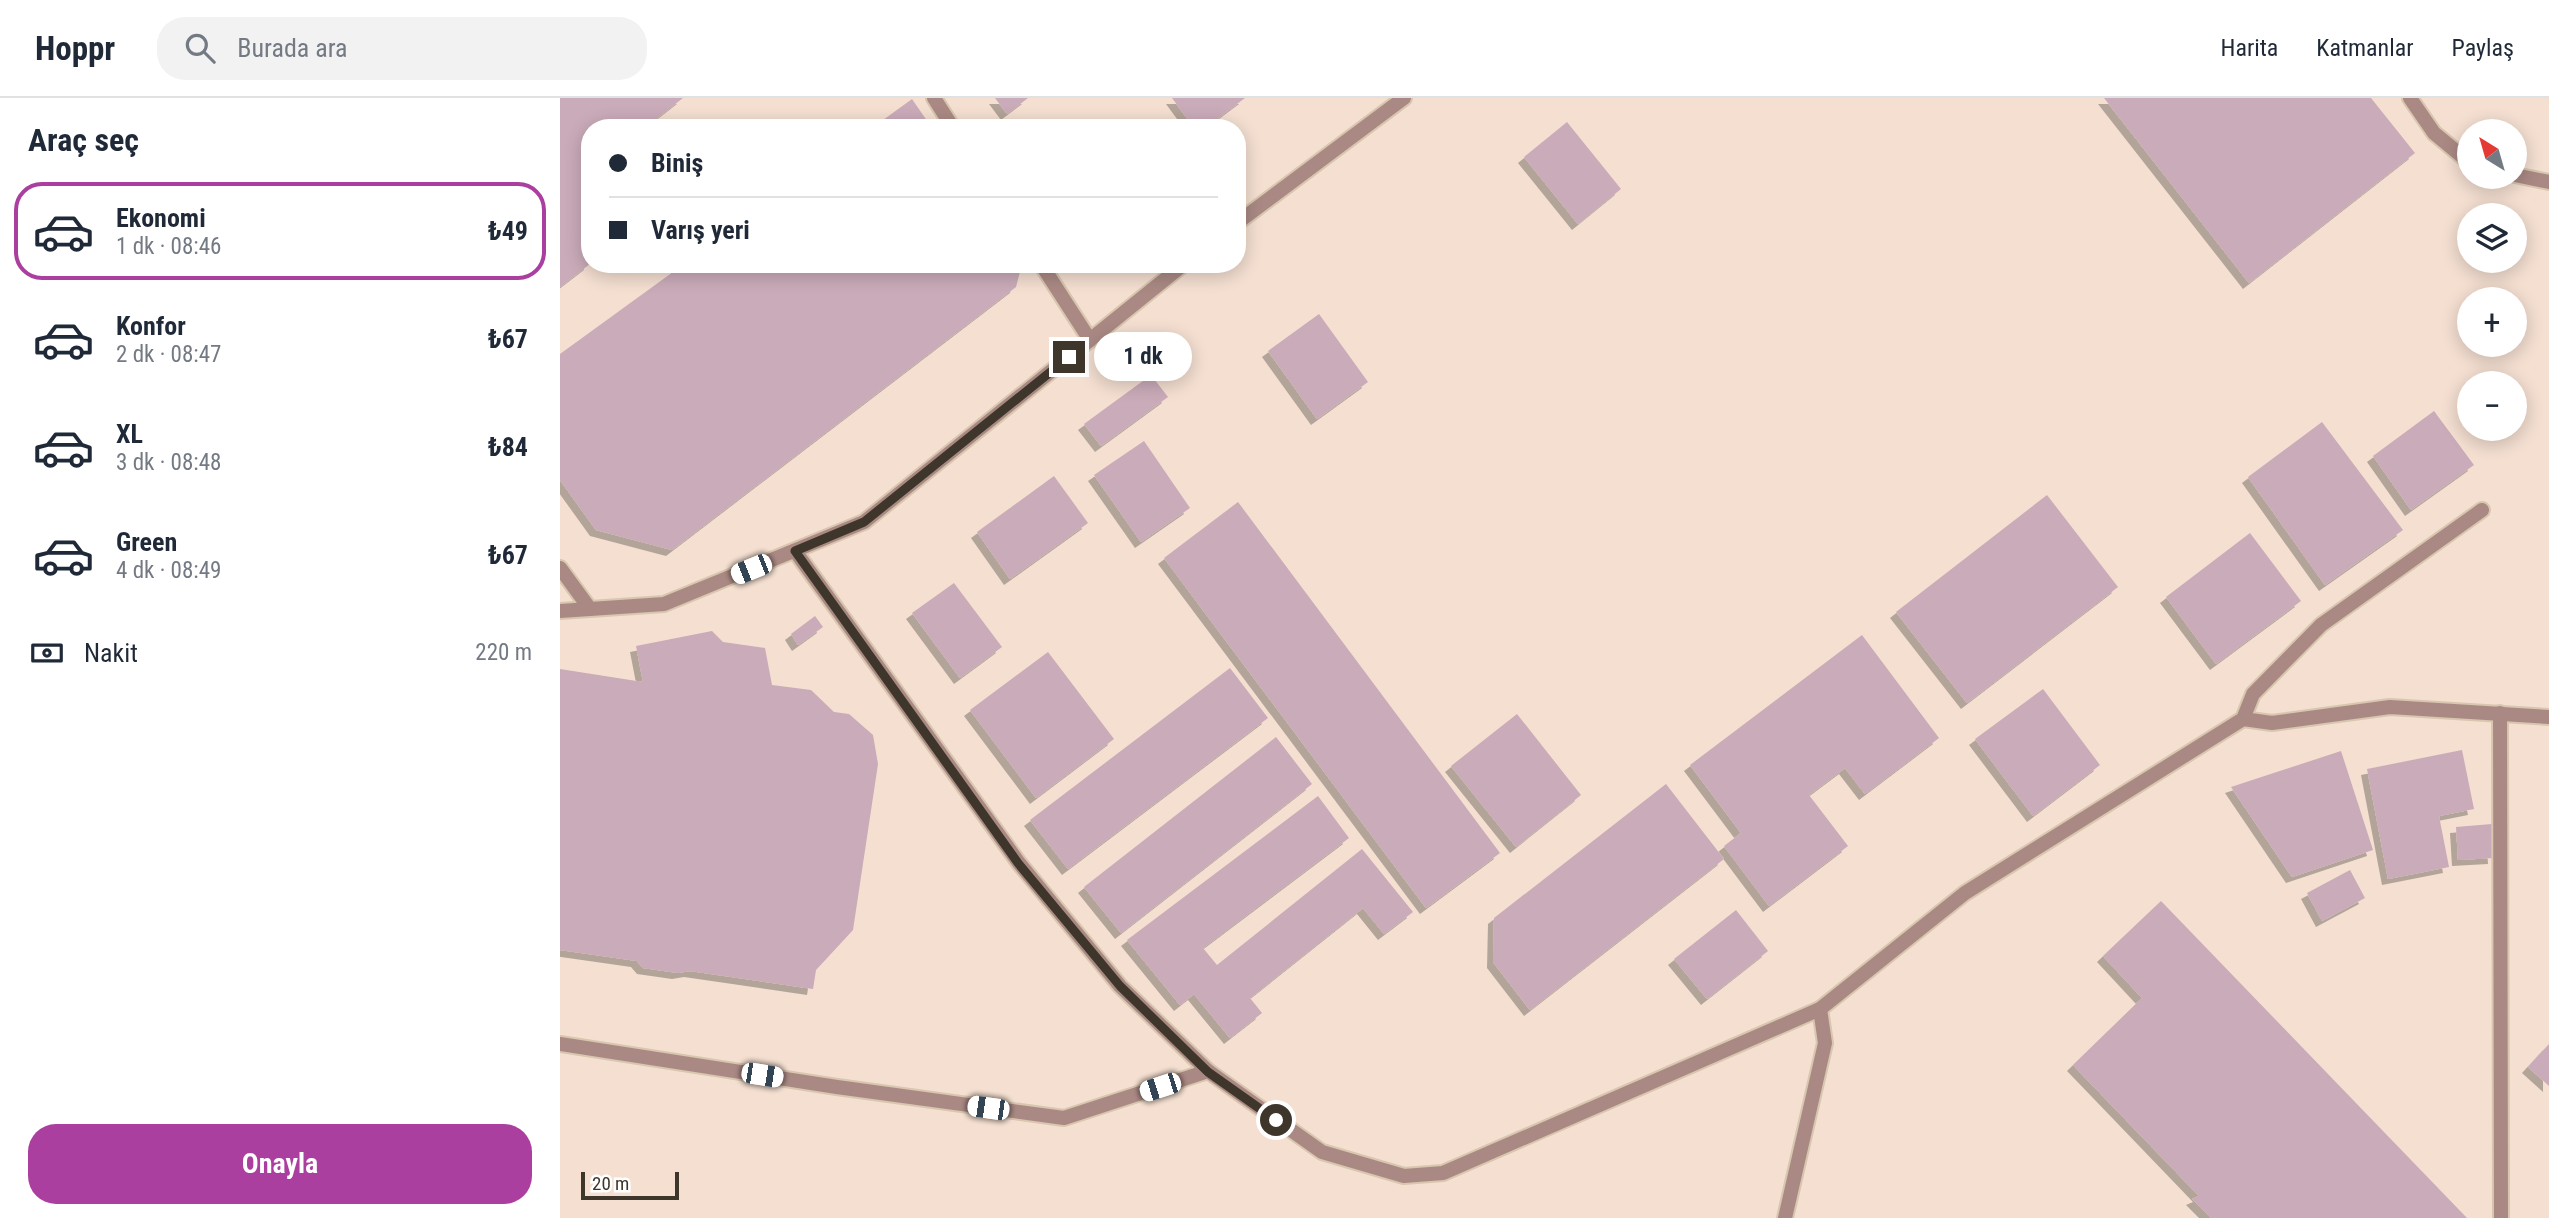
<!DOCTYPE html>
<html lang="tr">
<head>
<meta charset="utf-8">
<style>
	body { margin:0; font-family:"Roboto Condensed",sans-serif; background:#f2f2f3; color:#1f2937; height:100vh; display:flex; flex-direction:column; font-size:26px; white-space:nowrap }
	* { box-sizing:border-box; margin:0 }
	p { font-size:23px; color:#747a83 }
	.icon { flex:none; width:38px; height:38px; fill:none; stroke:currentColor; stroke-width:2; stroke-linecap:round; stroke-linejoin:round }
	.map { position:relative; flex:1; overflow:hidden }
	.panel { display:flex; flex-direction:column; background:#fff; width:560px }
	.panel>* { flex:none }
	.guide { position:absolute; left:21px; top:21px; width:665px; height:154px; border-radius:28px; box-shadow:0 4px 18px #0003; display:grid; align-content:center; height:154px; padding:0 28px; background:#fff }
	.needle { width:46px; rotate:323deg }
	.tools { position:absolute; left:1897px; top:21px; display:grid; gap:14px }
	.tools a { display:grid; place-items:center; width:70px; height:70px; border-radius:50%; background:#fff; box-shadow:0 4px 18px #0003; font-size:35px }
	.scale { position:absolute; left:21px; bottom:18px; width:98px; box-sizing:border-box; padding-left:7px; border:4px solid #3e362b; border-top:0; font-size:19px; line-height:24px; white-space:nowrap; color:#3e362b; -webkit-text-stroke:5px #fff; paint-order:stroke }
	.end { position:absolute; width:32px; height:32px; margin:-16px; border:9px solid #3e362b; background:#fff; box-shadow:0 0 0 4px #fff }
	.from { border-radius:50% }
	.bubble { position:absolute; height:49px; border-radius:24px; background:#fff; box-shadow:0 4px 18px #0003; font-size:23px; font-weight:700; line-height:49px; text-align:center }
	.car { position:absolute; width:21px; height:42px; margin:-21px -10px; border-radius:9px; box-shadow:0 0 5px 2px #0007; background:linear-gradient(#fff 24%,#345 0 40%,#fff 0 76%,#345 0 86%,#fff 0) }
	.guide b { display:flex; align-items:center; gap:24px; height:66px; font-size:26px }
	.guide b+b { border-top:2px solid #e0e1e3 }
	.guide i { width:18px; height:18px; background:#1f2937 }
	ul { padding:0; list-style:none }
	li { display:flex; align-items:center; gap:21px; height:98px; margin:0 14px 10px; padding:0 14px; border:4px solid transparent; border-radius:28px }
	li div { flex:1 }
	li b { display:block; font-size:26px }
	li em { font-style:normal; font-weight:700 }
	li.current { border-color:#aa3f9f }
	li>.icon { width:63px; height:63px; stroke-width:1.5 }
	h2 { padding:0 28px; font-size:32px; line-height:84px }
	.pay { display:flex; align-items:center; gap:18px; height:77px; padding:0 28px; font-size:26px }
	.pay p { margin-inline-start:auto }
	.action { display:flex; gap:14px; margin-top:auto; padding:14px 28px }
	.action a { flex:1; height:80px; border-radius:28px; background:#aa3f9f; color:#fff; font-size:28px; font-weight:700; line-height:80px; text-align:center }
	header { display:flex; align-items:center; gap:42px; box-sizing:border-box; height:98px; padding:0 35px; background:#fff; border-bottom:2px solid #e0e1e3 }
	header strong { font-size:33px }
	nav { display:flex; gap:38px; margin-inline-start:auto; font-size:24px }
	.search { width:490px; height:63px; background:#f2f2f3; display:flex; align-items:center; gap:18px; box-sizing:border-box; padding:0 24px; border-radius:28px; color:#747a83; font-size:26px }
	main { display:flex; flex:1; min-height:0 }
	.map>svg:first-child { display:block }
	.industrial { fill:#f4dfd1; fill-rule:evenodd }
	.building { fill:#caabb9; filter:url(#shadow) }
	.lines { fill:none; stroke-linecap:round; stroke-linejoin:round }
	.minor-casing { stroke:#d8c6ae; stroke-width:18 }
	.tertiary-casing { stroke:#d8c6ae; stroke-width:18 }
	.minor { stroke:#aa8984; stroke-width:14 }
	.tertiary { stroke:#aa8984; stroke-width:14 }
	.route { stroke:#3e362b; stroke-width:9 }
</style>
</head>
<body>
<header>
<strong>Hoppr</strong>
<div class="search"><svg class="icon" aria-label="search" viewBox="0 0 24 24"><circle cx="10" cy="10" r="6"/><path d="M15 15l6 6"/></svg>Burada ara</div>
<nav><a>Harita</a><a>Katmanlar</a><a>Paylaş</a></nav>
</header>
<main>
<section class="panel">
<h2>Araç seç</h2>
<ul>
<li class="current"><svg class="icon" aria-label="car" viewBox="0 0 24 24"><path d="M5 17H2v-5l4-1 3-4h7l3 4 3 1v5h-3M9 17h6M6 11h13"/><circle cx="7" cy="17" r="2"/><circle cx="17" cy="17" r="2"/></svg><div><b>Ekonomi</b><p>1 dk · 08:46</p></div><em>₺49</em></li>
<li><svg class="icon" aria-label="car" viewBox="0 0 24 24"><path d="M5 17H2v-5l4-1 3-4h7l3 4 3 1v5h-3M9 17h6M6 11h13"/><circle cx="7" cy="17" r="2"/><circle cx="17" cy="17" r="2"/></svg><div><b>Konfor</b><p>2 dk · 08:47</p></div><em>₺67</em></li>
<li><svg class="icon" aria-label="car" viewBox="0 0 24 24"><path d="M5 17H2v-5l4-1 3-4h7l3 4 3 1v5h-3M9 17h6M6 11h13"/><circle cx="7" cy="17" r="2"/><circle cx="17" cy="17" r="2"/></svg><div><b>XL</b><p>3 dk · 08:48</p></div><em>₺84</em></li>
<li><svg class="icon" aria-label="car" viewBox="0 0 24 24"><path d="M5 17H2v-5l4-1 3-4h7l3 4 3 1v5h-3M9 17h6M6 11h13"/><circle cx="7" cy="17" r="2"/><circle cx="17" cy="17" r="2"/></svg><div><b>Green</b><p>4 dk · 08:49</p></div><em>₺67</em></li>
</ul>
<div class="pay"><svg class="icon" aria-label="cash" viewBox="0 0 24 24"><path d="M3 7h18v10H3z"/><circle cx="12" cy="12" r="2"/></svg>Nakit<p>220 m</p></div>
<div class="action"><a>Onayla</a></div>
</section>
<div class="map">
<svg width="1989" height="1120" viewBox="0 0 1989 1120">
	<defs>
		<filter id="shadow"><feDropShadow dx="-6" dy="6" stdDeviation="0" flood-color="#0004"/></filter>
	</defs>
	<rect width="100%" height="100%" fill="#feeacf"/>
	<!-- industrial -->
	<path class="industrial" d="M0,0H1989V1120H0ZM30,30H677V166H30ZM1909,33H1955V79H1909ZM1909,117H1955V163H1909ZM1909,201H1955V247H1909ZM1909,285H1955V331H1909Z"/>
	<!-- building -->
	<g class="building">
		<polygon points="0,0 123,0 96,21 104,30 30,30 30,166 0,189"/>
		<polygon points="435,0 468,0 447,16"/>
		<polygon points="612,0 685,0 645,30 634,30"/>
		<polygon points="1544,0 1811,0 1855,55 1689,185"/>
		<polygon points="352,1 372,30 312,30"/>
		<polygon points="1007,24 1061,91 1018,126 964,59"/>
		<polygon points="124,166 462,166 456,189 112,452 36,432 0,382 0,256"/>
		<polygon points="759,216 808,284 757,321 708,253"/>
		<polygon points="591,277 608,299 541,348 524,326"/>
		<polygon points="1874,313 1914,367 1851,412 1813,358"/>
		<polygon points="1762,324 1843,432 1765,487 1688,379"/>
		<polygon points="584,343 630,410 581,444 534,377"/>
		<polygon points="494,378 528,425 450,481 417,434"/>
		<polygon points="1487,397 1558,489 1407,605 1336,514"/>
		<polygon points="678,404 940,755 866,810 604,460"/>
		<polygon points="1690,435 1741,503 1656,566 1606,499"/>
		<polygon points="394,485 442,549 400,580 352,515"/>
		<polygon points="255,518 263,529 238,547 231,536"/>
		<polygon points="152,533 163,544 205,550 212,587 251,592 274,614 289,616 313,637 318,666 293,832 256,872 253,891 130,873 118,875 83,870 77,863 0,852 0,571 83,584 76,548"/>
		<polygon points="1302,537 1379,640 1305,696 1285,670 1249,697 1288,748 1209,808 1164,748 1181,735 1130,667"/>
		<polygon points="488,554 554,641 476,700 410,612"/>
		<polygon points="670,570 708,620 508,771 470,722"/>
		<polygon points="1483,591 1540,667 1473,718 1415,641"/>
		<polygon points="957,616 1021,697 956,749 891,668"/>
		<polygon points="716,639 752,686 561,835 524,789"/>
		<polygon points="1902,652 1914,711 1879,718 1889,769 1828,781 1807,671"/>
		<polygon points="1781,653 1813,752 1732,779 1671,689"/>
		<polygon points="1106,686 1164,761 970,912 933,864 934,820"/>
		<polygon points="758,698 789,740 643,850 657,867 802,751 853,814 824,836 803,810 690,900 702,915 670,940 634,896 620,907 567,842"/>
		<polygon points="1932,726 1934,760 1898,762 1896,729"/>
		<polygon points="1790,772 1805,800 1762,823 1747,795"/>
		<polygon points="1601,803 1767,975 1907,1120 1651,1120 1632,1101 1639,1098 1513,967 1582,900 1543,858"/>
		<polygon points="1176,812 1208,853 1147,901 1114,861"/>
		<polygon points="1989,946 1989,988 1968,969"/>
	</g>
	<g class="lines">
		<!-- minor casing -->
		<g class="minor-casing">
			<g id="minor">
				<polyline points="374,0 393,30"/>
				<polyline points="1850,0 1874,35 1909,64"/>
				<polyline points="1955,77 1989,84"/>
				<polyline points="481,166 530,242"/>
				<polyline points="235,453 459,765 560,888 648,973 762,1054 844,1078 883,1075 1260,911 1405,795 1683,621 1693,596 1761,527 1922,412"/>
				<polyline points="0,470 30,511"/>
				<polyline points="1940,615 1941,1120"/>
				<polyline points="1683,621 1712,625 1830,609 1989,619"/>
				<polyline points="0,946 277,989 504,1020 648,973"/>
				<polyline points="1225,1120 1265,945 1260,911"/>
			</g>
		</g>
		<!-- tertiary casing -->
		<g class="tertiary-casing">
			<g id="tertiary">
				<polyline points="677,125 844,0"/>
				<polyline points="0,513 104,506 304,424 624,166"/>
			</g>
		</g>
		<!-- minor -->
		<use href="#minor" class="minor"/>
		<!-- tertiary -->
		<use href="#tertiary" class="tertiary"/>
	</g>
	<g class="lines">
		<!-- route -->
		<polyline class="route" points="509,259 304,424 235,453 458,765 560,888 648,974 716,1022"/>
	</g>
</svg>
<div class="tools">
<a><svg class="needle" viewBox="-14 -14 28 28"><path d="M0-13l5 13h-10z" fill="#e53935"/><path d="M0 13l5-13h-10z" fill="#747a83"/></svg></a>
<a><svg class="icon" aria-label="layers" viewBox="0 0 24 24"><path d="M12 4l9 5-9 5-9-5zM3 14l9 5 9-5"/></svg></a>
<a>+</a>
<a>−</a>
</div>
<div class="scale">20 m</div>
<i class="end from" style="left:716px;top:1022px"></i>
<i class="end" style="left:509px;top:259px"></i>
<div class="bubble" style="left:534px;top:234px;width:98px">1 dk</div>
<i class="car" style="left:191px;top:471px;rotate:248deg"></i>
<i class="car" style="left:202px;top:977px;rotate:99deg"></i>
<i class="car" style="left:600px;top:989px;rotate:252deg"></i>
<i class="car" style="left:428px;top:1010px;rotate:278deg"></i>
<div class="guide">
<b><i class="from"></i>Biniş</b>
<b><i></i>Varış yeri</b>
</div>
</div>
</main>
</body>
</html>
